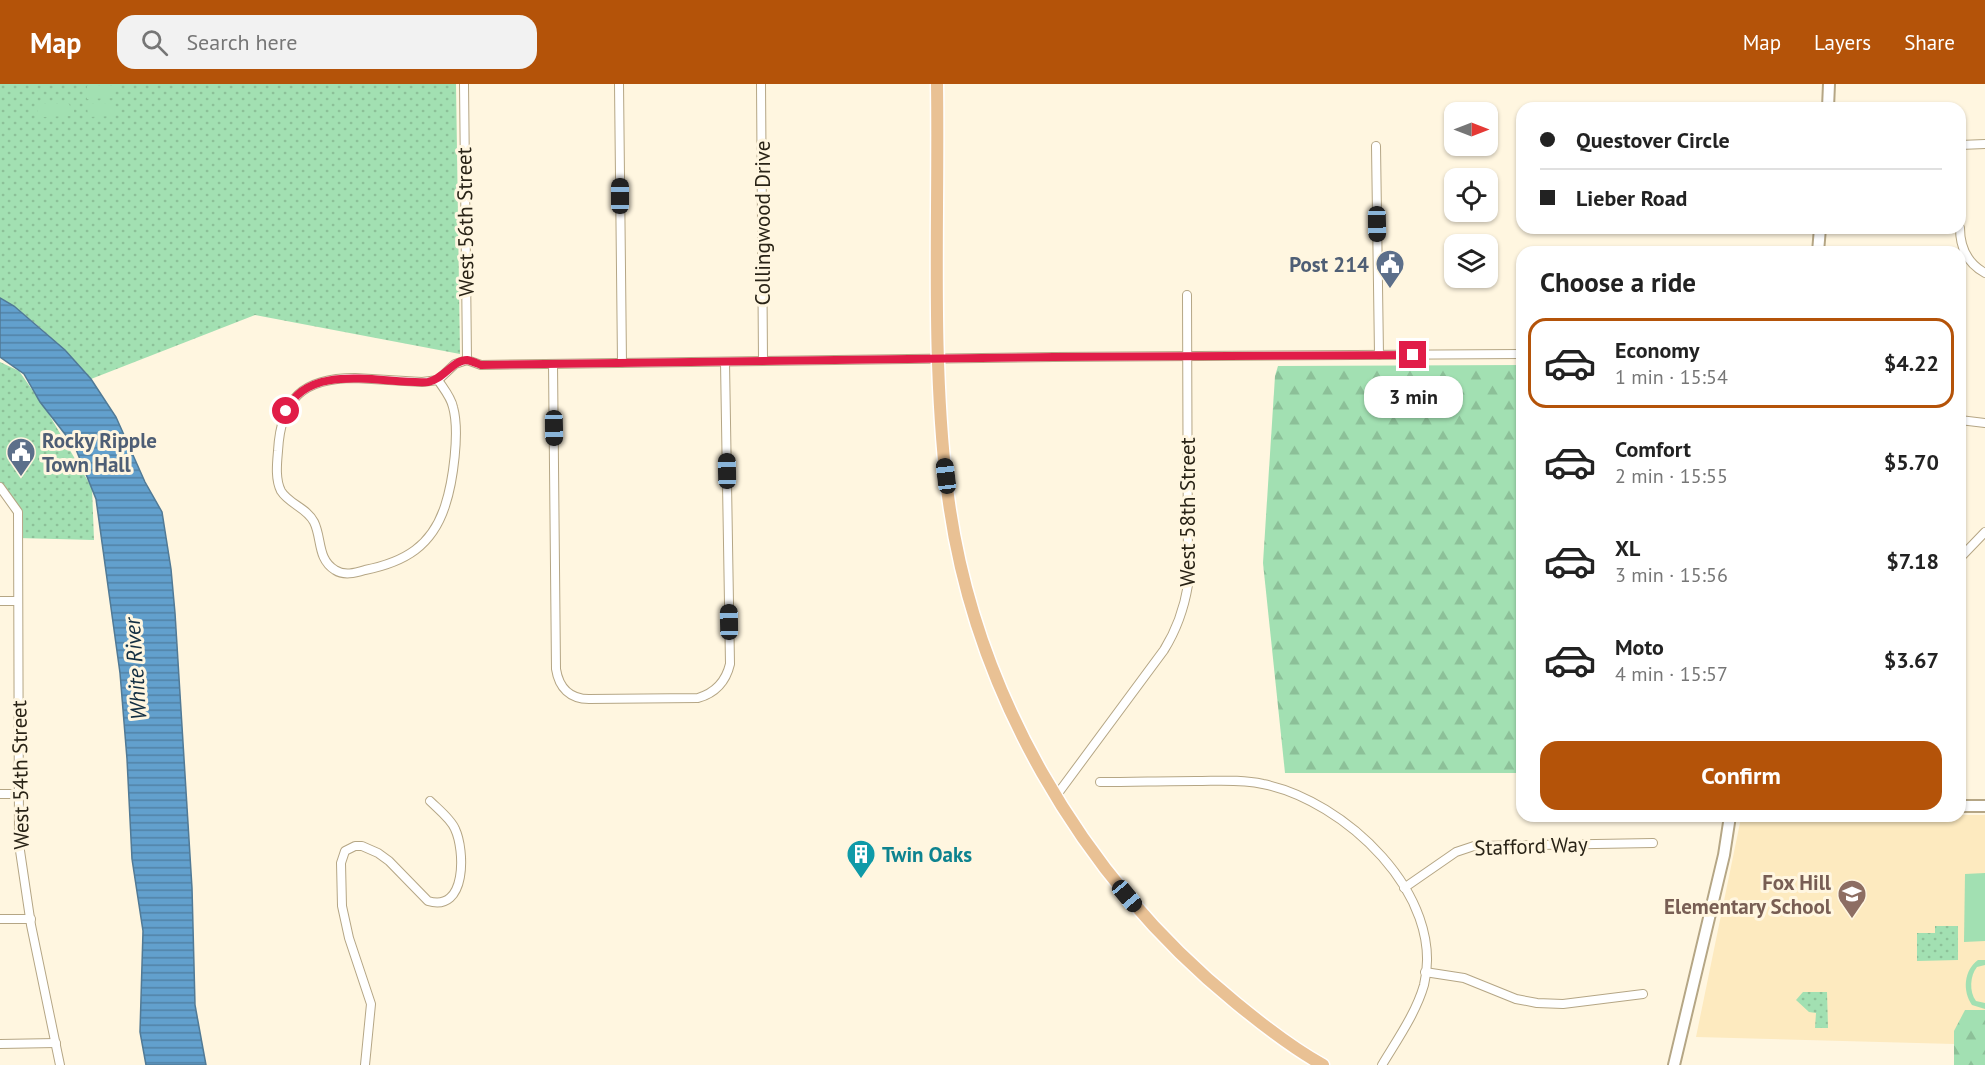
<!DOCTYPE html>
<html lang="en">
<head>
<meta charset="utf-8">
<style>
	body { margin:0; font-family:"PT Sans",sans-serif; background:#f2f2f2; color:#222; height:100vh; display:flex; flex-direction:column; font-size:22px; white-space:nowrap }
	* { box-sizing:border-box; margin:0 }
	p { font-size:20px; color:#767676 }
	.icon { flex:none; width:33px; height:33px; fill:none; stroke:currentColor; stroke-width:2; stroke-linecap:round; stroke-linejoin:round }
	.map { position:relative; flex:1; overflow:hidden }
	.sheet { position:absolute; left:1516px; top:162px; width:450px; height:576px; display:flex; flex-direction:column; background:#fff; border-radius:18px; box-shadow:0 2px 4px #0004 }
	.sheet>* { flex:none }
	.top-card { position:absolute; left:1516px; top:18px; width:450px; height:132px; border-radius:18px; box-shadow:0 2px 4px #0004; display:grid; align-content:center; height:132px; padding:0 24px; background:#fff }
	.needle { width:39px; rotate:90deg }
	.fabs { position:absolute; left:1444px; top:18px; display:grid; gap:12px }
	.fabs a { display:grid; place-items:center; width:54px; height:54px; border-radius:12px; background:#fff; box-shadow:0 2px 4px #0004; font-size:30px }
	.end { position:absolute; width:27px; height:27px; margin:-14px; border:8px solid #e11d48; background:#fff; box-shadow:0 0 0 3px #fff }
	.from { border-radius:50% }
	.bubble { position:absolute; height:42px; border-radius:18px; background:#fff; box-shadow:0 2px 4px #0004; font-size:20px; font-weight:600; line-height:42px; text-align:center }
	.car { position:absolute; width:18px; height:36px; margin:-18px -9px; border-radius:8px; box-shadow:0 0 4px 2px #0007; background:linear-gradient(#222 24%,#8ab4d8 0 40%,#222 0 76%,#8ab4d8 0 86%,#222 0) }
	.top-card b { display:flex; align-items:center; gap:21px; height:57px; font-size:22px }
	.top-card b+b { border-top:2px solid #e0e0e0 }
	.top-card i { width:15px; height:15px; background:#222 }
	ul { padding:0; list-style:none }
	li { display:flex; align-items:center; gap:18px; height:90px; margin:0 12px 9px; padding:0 12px; border:3px solid transparent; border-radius:18px }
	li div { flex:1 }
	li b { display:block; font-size:22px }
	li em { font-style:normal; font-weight:600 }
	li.active { border-color:#b45309 }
	li>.icon { width:54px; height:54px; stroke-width:1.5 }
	h2 { padding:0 24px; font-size:27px; line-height:72px }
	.button { display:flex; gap:12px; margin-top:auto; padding:12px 24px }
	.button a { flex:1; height:69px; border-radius:18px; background:#b45309; color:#fff; font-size:24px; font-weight:600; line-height:69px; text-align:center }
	header { display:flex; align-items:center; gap:36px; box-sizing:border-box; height:84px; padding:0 30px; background:#b45309; color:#fff }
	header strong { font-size:28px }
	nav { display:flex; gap:33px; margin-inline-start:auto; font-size:21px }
	.search { width:420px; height:54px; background:#f2f2f2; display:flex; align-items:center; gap:15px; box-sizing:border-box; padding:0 21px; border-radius:18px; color:#767676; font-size:22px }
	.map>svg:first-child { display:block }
	.built { fill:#fdeabf }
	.grass { fill:url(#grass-dots) }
	.forest { fill:url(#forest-firs) }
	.pitch { fill:#a2e0b2 }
	.water { fill:url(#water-rules); stroke:#517a96; stroke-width:1.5 }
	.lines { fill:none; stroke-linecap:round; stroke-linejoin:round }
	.minor-casing { stroke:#b5a685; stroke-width:10 }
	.tertiary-casing { stroke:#b5a685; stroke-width:14 }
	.primary-casing { stroke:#fff; stroke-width:15 }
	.minor { stroke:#fff; stroke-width:8 }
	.tertiary { stroke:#fff; stroke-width:10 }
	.primary { stroke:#e9c194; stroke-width:12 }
	.route { stroke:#e11d48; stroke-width:8 }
	.labels { text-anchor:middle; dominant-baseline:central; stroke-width:6; stroke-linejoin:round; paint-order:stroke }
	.street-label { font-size:21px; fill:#292316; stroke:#fff6e0 }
	.service-label { font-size:21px; font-weight:bold; fill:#4e5e75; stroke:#fff6e0; text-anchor:end }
	.culture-label { font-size:21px; font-weight:bold; fill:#0d838f; stroke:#fff6e0; text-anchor:start }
	.education-label { font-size:21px; font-weight:bold; fill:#785e54; stroke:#fff6e0; text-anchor:end }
	.water-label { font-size:22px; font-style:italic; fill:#122e41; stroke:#fff6e0 }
</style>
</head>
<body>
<header>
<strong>Map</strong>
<div class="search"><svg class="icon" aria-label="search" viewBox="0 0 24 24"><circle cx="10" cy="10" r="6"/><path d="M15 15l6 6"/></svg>Search here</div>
<nav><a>Map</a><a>Layers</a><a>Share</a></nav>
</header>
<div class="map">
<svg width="1985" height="981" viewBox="0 0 1985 981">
	<defs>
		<pattern id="grass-dots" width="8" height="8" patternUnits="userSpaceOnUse" patternTransform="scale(1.5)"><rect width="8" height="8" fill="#a2e0b2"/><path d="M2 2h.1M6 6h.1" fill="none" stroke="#8cc098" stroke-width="1.8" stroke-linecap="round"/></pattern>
		<pattern id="forest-firs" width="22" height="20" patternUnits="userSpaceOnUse" patternTransform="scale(1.5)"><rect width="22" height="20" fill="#a2e0b2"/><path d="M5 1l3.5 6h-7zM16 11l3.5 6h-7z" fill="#8cc098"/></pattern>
		<pattern id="water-rules" width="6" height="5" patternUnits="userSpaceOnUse" patternTransform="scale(1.5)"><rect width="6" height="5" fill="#62a0cd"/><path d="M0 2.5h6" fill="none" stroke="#5182a5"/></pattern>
	</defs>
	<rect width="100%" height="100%" fill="#fff6e0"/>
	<!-- built -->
	<polygon class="built" points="1961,731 1985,731 1985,981 1954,981 1954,960 1696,953 1741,734"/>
	<!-- grass -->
	<g class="grass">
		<path d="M0,0H456L460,270L255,231L91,295C64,265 35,235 0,214Z"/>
		<polygon points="0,278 19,287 47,327 92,404 94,456 18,454 18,428 0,403"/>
		<polygon points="1935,842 1958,842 1958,876 1917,877 1917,849 1935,849"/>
		<polygon points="1803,908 1827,908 1828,944 1815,944 1816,929 1809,928 1796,916"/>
	</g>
	<!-- forest -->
	<g class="forest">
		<polygon points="1522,281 1522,689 1285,689 1263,479 1275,292 1278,282"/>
		<polygon points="1965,926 1985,926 1985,981 1954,981 1954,947"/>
	</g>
	<!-- pitch -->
	<g class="pitch">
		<polygon points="87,2 114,2 114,14 87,15"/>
		<polygon points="114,19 115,32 88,33 87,20"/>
		<polygon points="42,20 69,20 70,22 74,22 74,29 70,29 70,32 43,33 42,30 38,30 38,23 42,23"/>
		<polygon points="1985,789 1985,857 1964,858 1965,790"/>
		<path d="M1978,876H1985V881L1977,883C1970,891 1969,908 1976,917L1985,919V925L1972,921C1962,907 1964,886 1978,876Z"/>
	</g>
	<!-- water -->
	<polygon class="water" points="0,214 14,222 65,266 91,295 116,333 145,398 162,428 171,485 175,529 192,804 195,921 206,981 146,981 140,948 143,847 132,775 127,675 120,589 96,415 75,363 40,318 24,290 0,273"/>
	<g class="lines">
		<!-- minor casing -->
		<g class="minor-casing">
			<g id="minor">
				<polyline points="464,0 467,276"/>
				<polyline points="619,0 622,279"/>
				<polyline points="761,0 763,277"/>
				<polyline points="1960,61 1985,60"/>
				<polyline points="1376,62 1379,271"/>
				<path d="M1960,144C1960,164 1967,179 1985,189"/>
				<polyline points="467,276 481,281 1054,273 1522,270"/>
				<path d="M553,280L556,585C559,604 570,615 589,615L698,614C715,609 726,597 730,580L725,278"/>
				<path d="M355,294L422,298L438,296C443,304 451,313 453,323C460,348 453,398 445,422C432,462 405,478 365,486C355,489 344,492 335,486C317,475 322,454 314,438C307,424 289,420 281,407C275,395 277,379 278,367C281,314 303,294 355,294Z"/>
				<polyline points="438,296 455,280 467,276"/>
				<polyline points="1960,336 1985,339"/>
				<polyline points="0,403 18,428 19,760 31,841 60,981"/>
				<polyline points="1960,474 1985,448"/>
				<polyline points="0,517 18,517"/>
				<path d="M1100,698C1132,698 1164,697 1196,697C1218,697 1241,695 1263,700C1344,716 1446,811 1424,901C1416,929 1397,956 1382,981"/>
				<polyline points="0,710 18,710"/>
				<path d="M1056,712L1164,566C1177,545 1184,525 1188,501L1187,211"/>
				<polyline points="1404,804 1456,768 1474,762 1653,759"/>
				<polyline points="0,835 31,835"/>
				<polyline points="1425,888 1464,894 1516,915 1537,919 1563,920 1643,910"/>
				<polyline points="0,960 56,959"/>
				<path d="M365,981L371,920L349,854L342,822L341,779L345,767L355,762H362L378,769L389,777L428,817C467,829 465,766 455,745C451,735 438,725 430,717"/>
			</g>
		</g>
		<!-- tertiary casing -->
		<g class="tertiary-casing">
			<g id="tertiary">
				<polyline points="1828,24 1829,0"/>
				<polyline points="1818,168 1820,144"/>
				<polyline points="1960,722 1985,722"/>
				<polyline points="1674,981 1724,771 1730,732"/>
			</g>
		</g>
		<!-- primary casing -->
		<g class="primary-casing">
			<path id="primary" d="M937,0C939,134 931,270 947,404C971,604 1081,793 1236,919C1264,942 1292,964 1323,981"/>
		</g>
		<!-- minor -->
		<use href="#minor" class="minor"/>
		<!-- tertiary -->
		<use href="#tertiary" class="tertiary"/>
		<!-- primary -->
		<use href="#primary" class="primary"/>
	</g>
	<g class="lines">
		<!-- route -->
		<path class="route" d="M286,327C309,276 386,301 428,298C444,295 453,276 467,276C472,277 476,279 481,281L1054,273L1413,271"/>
	</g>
	<!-- icons -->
	<defs>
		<g id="civic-pin" transform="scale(1.5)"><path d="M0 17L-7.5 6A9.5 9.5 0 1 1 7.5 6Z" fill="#5c6f8a" stroke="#fff6e0"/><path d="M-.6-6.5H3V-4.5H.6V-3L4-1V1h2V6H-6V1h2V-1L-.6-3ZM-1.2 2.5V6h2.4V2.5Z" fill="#fff"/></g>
		<g id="building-pin" transform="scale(1.5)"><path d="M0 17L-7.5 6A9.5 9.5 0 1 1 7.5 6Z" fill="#0f9aa8" stroke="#fff6e0"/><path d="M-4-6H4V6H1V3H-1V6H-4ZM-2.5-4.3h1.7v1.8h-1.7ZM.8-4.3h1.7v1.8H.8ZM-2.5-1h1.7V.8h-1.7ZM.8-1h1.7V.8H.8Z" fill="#fff"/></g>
		<g id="school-pin" transform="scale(1.5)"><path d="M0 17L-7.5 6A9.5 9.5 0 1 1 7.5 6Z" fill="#8d6e63" stroke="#fff6e0"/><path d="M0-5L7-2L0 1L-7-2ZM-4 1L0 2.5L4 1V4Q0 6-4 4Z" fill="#fff"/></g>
	</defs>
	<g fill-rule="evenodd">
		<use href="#civic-pin" x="1390" y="180"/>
		<use href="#civic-pin" x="21" y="368"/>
		<use href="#building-pin" x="861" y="770"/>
		<use href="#school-pin" x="1852" y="810"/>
	</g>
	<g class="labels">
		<!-- street labels -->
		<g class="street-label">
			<text transform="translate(465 138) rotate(-91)">West 56th Street</text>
			<text transform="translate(762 139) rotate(-90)">Collingwood Drive</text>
			<text transform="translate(1187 428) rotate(-90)">West 58th Street</text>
			<text transform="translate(20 691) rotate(-91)">West 54th Street</text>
			<text transform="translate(1531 762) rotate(-2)">Stafford Way</text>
		</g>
		<!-- service labels -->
		<g class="service-label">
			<text x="1369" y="180">Post 214</text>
			<text x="42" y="356" text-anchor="start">Rocky Ripple<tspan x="42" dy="24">Town Hall</tspan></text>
		</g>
		<!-- culture labels -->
		<g class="culture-label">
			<text x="882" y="770">Twin Oaks</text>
		</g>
		<!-- education labels -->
		<g class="education-label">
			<text x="1831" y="798">Fox Hill<tspan x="1831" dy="24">Elementary School</tspan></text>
		</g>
		<!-- water labels -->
		<g class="water-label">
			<text transform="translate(135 585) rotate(-94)">White River</text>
		</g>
	</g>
</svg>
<div class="fabs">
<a><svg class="needle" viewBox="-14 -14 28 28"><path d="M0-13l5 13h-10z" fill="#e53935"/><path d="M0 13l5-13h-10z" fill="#767676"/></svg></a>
<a><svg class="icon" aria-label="locate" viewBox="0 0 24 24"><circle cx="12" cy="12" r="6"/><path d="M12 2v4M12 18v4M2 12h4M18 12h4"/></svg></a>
<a><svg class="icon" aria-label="layers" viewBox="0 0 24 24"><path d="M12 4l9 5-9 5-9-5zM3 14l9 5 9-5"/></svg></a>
</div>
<i class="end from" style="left:286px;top:327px"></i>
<i class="end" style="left:1413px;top:271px"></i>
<div class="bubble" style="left:1364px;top:292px;width:99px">3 min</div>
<i class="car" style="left:620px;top:112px;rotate:0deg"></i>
<i class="car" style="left:1377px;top:140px;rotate:179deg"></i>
<i class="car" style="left:554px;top:344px;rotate:179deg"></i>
<i class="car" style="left:727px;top:387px;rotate:359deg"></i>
<i class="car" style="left:946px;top:392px;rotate:353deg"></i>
<i class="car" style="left:729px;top:538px;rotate:359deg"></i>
<i class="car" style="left:1127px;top:812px;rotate:140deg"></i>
<div class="top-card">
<b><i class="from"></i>Questover Circle</b>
<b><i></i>Lieber Road</b>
</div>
<section class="sheet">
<h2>Choose a ride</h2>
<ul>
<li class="active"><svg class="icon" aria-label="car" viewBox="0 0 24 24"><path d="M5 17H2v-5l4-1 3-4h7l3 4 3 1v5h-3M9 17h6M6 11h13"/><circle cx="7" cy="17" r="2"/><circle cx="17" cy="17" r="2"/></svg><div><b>Economy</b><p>1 min · 15:54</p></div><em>$4.22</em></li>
<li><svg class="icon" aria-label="car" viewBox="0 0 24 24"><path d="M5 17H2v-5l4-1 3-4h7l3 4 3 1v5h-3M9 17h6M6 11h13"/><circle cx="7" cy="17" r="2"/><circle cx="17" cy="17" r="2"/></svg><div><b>Comfort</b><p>2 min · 15:55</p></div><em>$5.70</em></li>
<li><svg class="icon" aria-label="car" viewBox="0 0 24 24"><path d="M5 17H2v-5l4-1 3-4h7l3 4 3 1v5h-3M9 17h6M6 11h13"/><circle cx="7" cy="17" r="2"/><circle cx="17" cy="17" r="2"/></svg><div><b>XL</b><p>3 min · 15:56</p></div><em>$7.18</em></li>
<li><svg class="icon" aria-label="car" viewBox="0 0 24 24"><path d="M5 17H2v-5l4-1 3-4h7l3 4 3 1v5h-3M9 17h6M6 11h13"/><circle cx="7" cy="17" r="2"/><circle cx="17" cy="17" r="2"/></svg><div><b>Moto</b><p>4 min · 15:57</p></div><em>$3.67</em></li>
</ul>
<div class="button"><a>Confirm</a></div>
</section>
</div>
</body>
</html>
